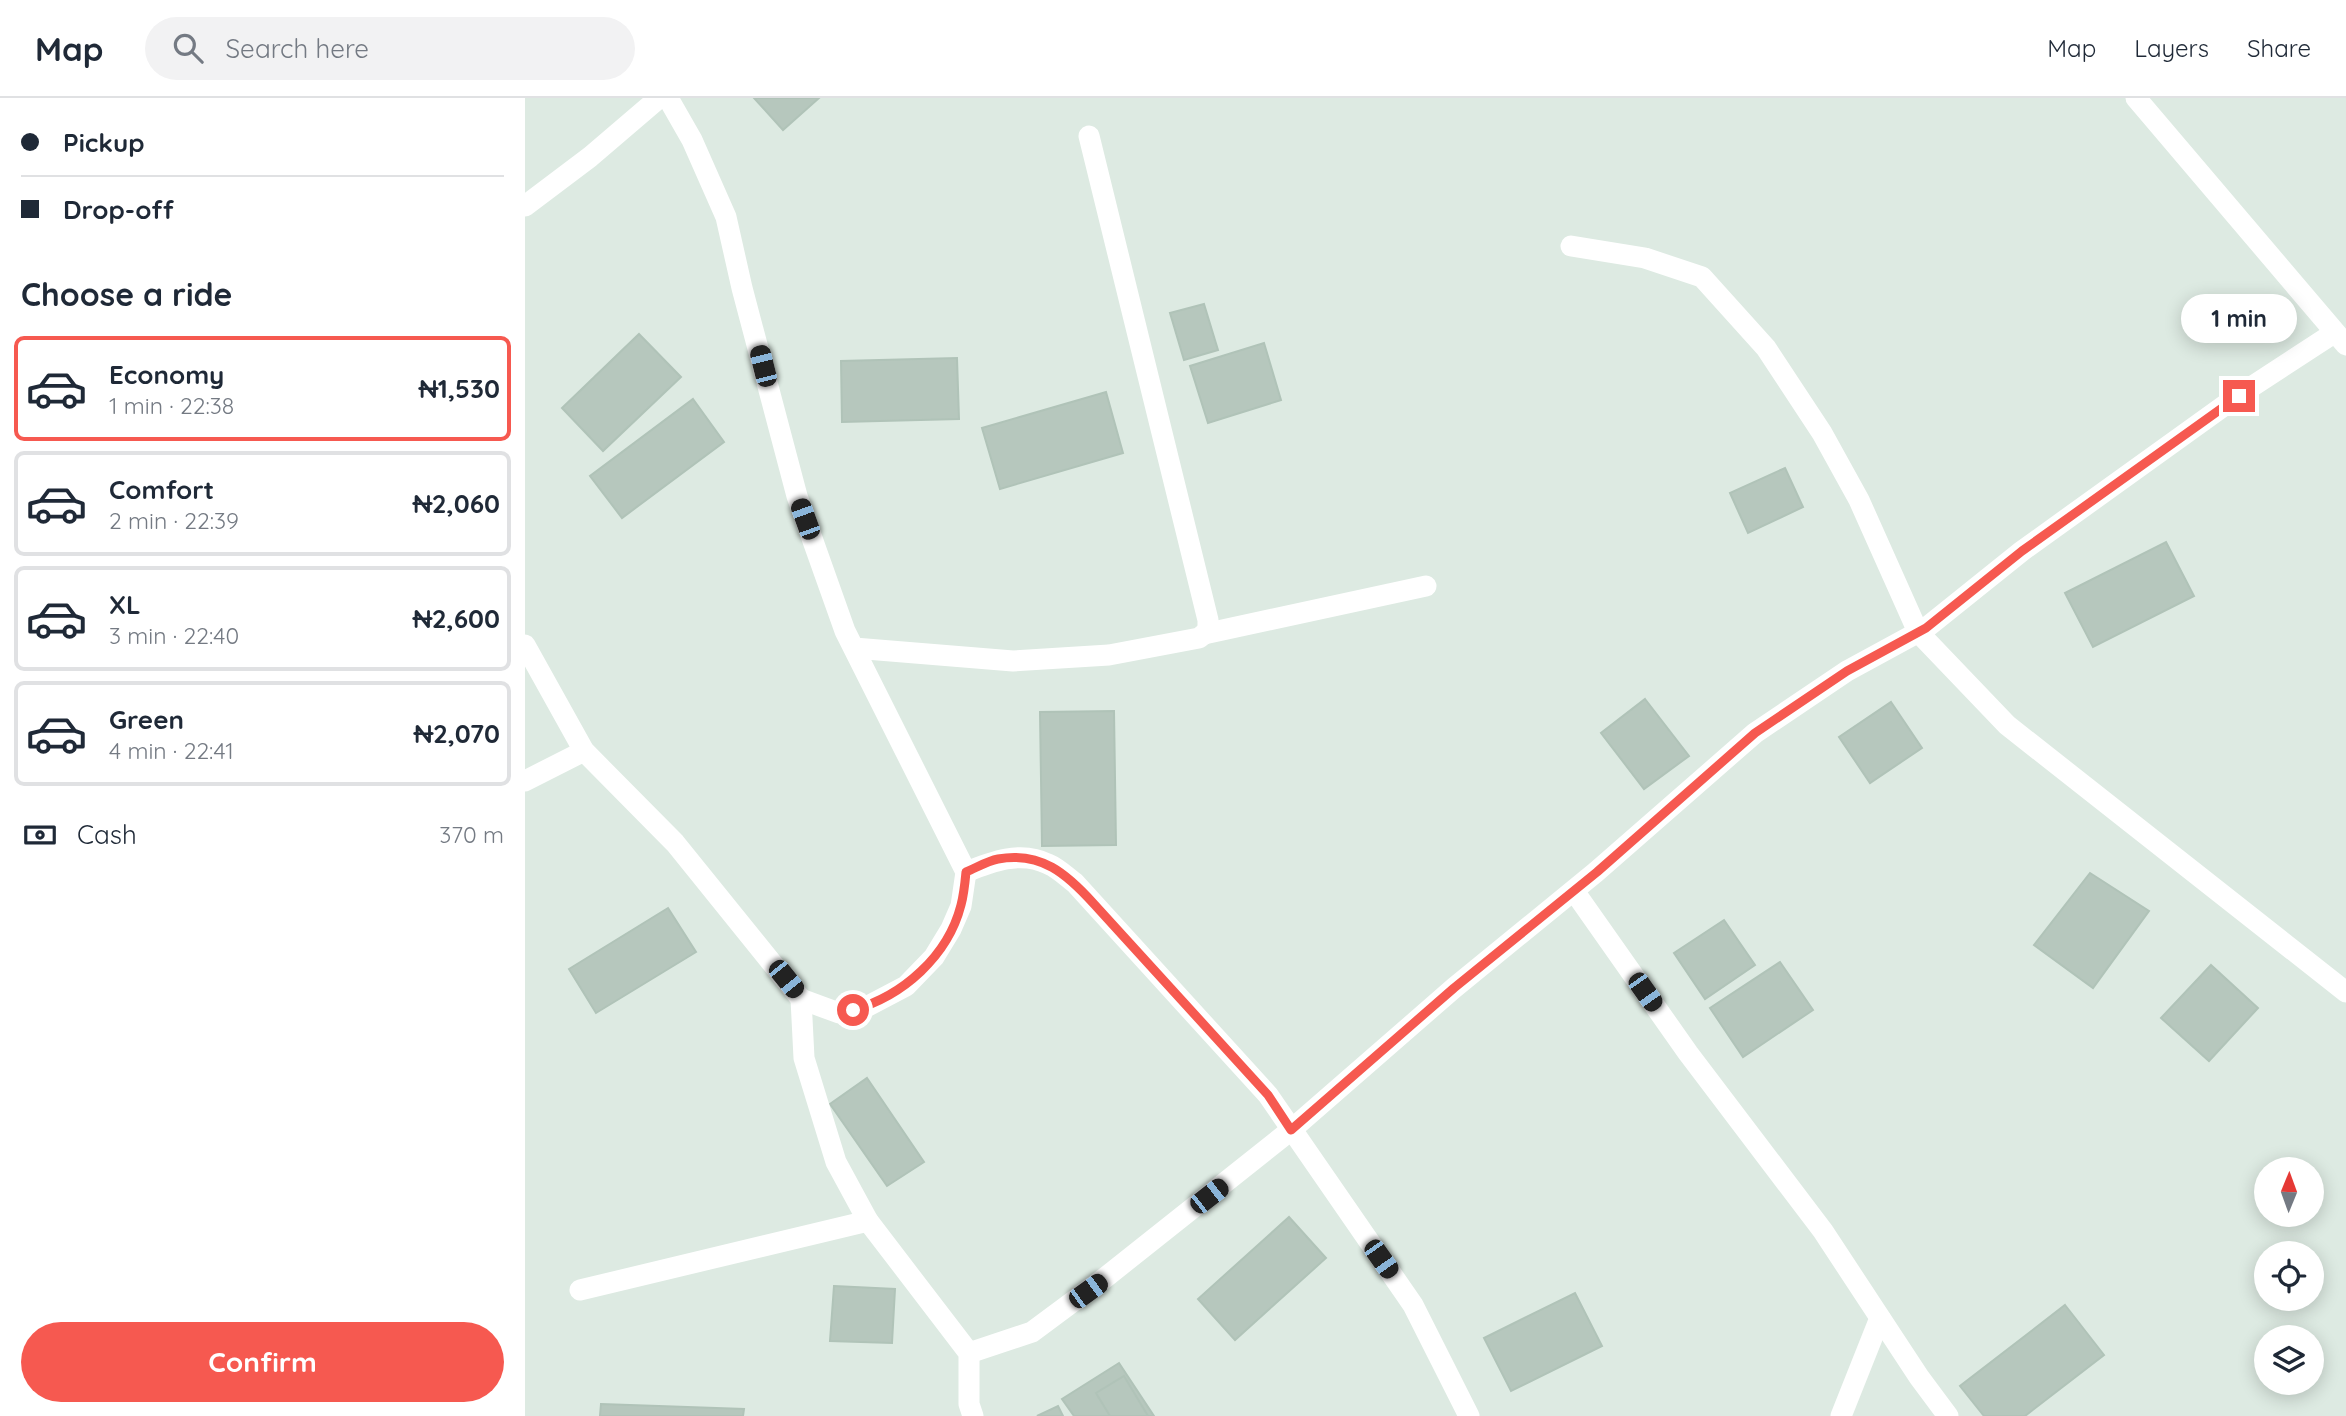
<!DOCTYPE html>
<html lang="en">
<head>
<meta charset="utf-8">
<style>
	body { margin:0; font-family:Quicksand,sans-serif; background:#f2f2f3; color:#1f2937; height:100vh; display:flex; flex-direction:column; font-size:26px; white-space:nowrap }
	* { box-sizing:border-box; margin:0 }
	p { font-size:23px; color:#747a83 }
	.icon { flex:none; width:38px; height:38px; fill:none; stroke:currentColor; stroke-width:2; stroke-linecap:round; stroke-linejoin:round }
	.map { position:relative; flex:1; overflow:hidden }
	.side { display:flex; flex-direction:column; background:#fff; width:525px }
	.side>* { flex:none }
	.top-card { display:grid; align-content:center; height:154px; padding:0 21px; background:#fff }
	.needle { width:46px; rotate:1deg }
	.tools { position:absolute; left:1729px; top:1059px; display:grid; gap:14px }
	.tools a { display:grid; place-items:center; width:70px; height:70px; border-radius:50%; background:#fff; box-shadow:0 4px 18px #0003; font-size:35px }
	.end { position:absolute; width:32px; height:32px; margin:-16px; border:9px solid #f65950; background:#fff; box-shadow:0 0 0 4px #fff }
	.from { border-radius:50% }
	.bubble { position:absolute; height:49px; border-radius:24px; background:#fff; box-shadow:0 4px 18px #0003; font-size:23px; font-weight:700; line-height:49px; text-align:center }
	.car { position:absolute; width:21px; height:42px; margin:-21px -10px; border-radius:9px; box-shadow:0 0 5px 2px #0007; background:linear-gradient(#222 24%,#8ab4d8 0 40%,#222 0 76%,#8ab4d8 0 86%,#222 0) }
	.top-card b { display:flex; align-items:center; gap:24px; height:66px; font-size:26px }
	.top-card b+b { border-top:2px solid #e0e1e3 }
	.top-card i { width:18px; height:18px; background:#1f2937 }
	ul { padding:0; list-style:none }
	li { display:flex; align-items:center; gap:21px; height:105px; margin:0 14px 10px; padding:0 7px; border:4px solid #e0e1e3; border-radius:10px }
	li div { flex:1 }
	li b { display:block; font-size:26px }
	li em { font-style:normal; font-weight:700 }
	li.selected { border-color:#f65950 }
	li>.icon { width:63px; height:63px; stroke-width:1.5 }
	h2 { padding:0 21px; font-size:32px; line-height:84px }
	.pay { display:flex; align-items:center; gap:18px; height:77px; padding:0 21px; font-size:26px }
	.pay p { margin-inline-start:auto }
	.primary-button { display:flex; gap:14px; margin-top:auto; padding:14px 21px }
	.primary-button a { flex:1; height:80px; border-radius:42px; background:#f65950; color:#fff; font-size:28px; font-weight:700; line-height:80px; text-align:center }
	header { display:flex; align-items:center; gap:42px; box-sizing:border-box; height:98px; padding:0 35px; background:#fff; border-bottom:2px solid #e0e1e3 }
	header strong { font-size:33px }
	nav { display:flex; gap:38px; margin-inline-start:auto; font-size:24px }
	.search { width:490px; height:63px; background:#f2f2f3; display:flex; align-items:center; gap:18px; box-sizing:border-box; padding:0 24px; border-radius:38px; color:#747a83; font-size:26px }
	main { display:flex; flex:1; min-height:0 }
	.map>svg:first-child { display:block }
	.building { fill:#b6c7bd; stroke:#b0c3b8; stroke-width:2 }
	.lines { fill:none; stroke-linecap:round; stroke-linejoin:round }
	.minor { stroke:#fff; stroke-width:21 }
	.route { stroke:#f65950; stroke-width:9 }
</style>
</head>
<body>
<header>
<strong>Map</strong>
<div class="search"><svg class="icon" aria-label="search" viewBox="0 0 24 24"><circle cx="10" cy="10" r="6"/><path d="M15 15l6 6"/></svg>Search here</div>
<nav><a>Map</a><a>Layers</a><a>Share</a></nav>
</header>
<main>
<section class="side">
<div class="top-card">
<b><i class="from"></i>Pickup</b>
<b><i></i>Drop-off</b>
</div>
<h2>Choose a ride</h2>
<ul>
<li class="selected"><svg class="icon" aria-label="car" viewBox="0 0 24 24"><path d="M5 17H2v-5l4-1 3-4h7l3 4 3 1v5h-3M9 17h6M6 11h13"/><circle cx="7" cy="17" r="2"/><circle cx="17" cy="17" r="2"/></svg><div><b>Economy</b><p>1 min · 22:38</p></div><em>₦1,530</em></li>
<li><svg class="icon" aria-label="car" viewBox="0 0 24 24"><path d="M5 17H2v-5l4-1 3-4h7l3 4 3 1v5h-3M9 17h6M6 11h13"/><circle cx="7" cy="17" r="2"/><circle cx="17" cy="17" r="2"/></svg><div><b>Comfort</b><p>2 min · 22:39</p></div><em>₦2,060</em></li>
<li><svg class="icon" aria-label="car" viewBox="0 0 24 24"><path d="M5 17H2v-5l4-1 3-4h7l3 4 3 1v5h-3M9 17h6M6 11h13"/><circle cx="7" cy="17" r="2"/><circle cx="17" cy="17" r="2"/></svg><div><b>XL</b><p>3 min · 22:40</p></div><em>₦2,600</em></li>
<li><svg class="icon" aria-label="car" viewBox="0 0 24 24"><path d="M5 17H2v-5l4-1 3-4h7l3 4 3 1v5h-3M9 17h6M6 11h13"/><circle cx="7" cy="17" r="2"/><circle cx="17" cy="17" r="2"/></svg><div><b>Green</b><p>4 min · 22:41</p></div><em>₦2,070</em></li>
</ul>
<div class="pay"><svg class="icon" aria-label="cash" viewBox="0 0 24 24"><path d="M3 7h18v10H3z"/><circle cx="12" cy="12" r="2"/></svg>Cash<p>370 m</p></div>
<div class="primary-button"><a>Confirm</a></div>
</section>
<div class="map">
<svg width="1821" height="1318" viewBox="0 0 1821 1318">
	<rect width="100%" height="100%" fill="#ddeae2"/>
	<!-- building -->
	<g class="building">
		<polygon points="229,0 294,0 258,32"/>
		<polygon points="679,206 693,252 659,262 645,215"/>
		<polygon points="114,236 156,279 78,353 37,310"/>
		<polygon points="739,245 756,302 683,325 665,268"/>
		<polygon points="432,260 434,321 317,324 316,263"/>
		<polygon points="581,294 598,355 475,391 457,330"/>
		<polygon points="168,301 199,344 97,420 65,378"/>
		<polygon points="1260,370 1278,409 1223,435 1205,395"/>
		<polygon points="1641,444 1669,498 1568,549 1540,495"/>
		<polygon points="1120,601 1164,658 1119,691 1076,635"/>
		<polygon points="1366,604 1397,650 1345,685 1314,639"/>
		<polygon points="589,613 591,747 517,748 515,614"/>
		<polygon points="1565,775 1624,813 1568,890 1509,847"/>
		<polygon points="143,810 171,854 71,915 44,871"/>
		<polygon points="1199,822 1230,867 1180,901 1149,855"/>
		<polygon points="1255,864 1288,912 1218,959 1185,910"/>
		<polygon points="1686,867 1733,910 1684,963 1636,920"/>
		<polygon points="342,980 399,1064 362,1088 305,1006"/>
		<polygon points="764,1119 801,1160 710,1242 673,1201"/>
		<polygon points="309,1188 370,1191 367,1245 305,1243"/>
		<polygon points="1050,1195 1077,1248 986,1293 959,1240"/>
		<polygon points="1540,1207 1579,1257 1500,1318 1459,1318 1435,1288"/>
		<polygon points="594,1265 629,1318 549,1318 537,1301"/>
		<polygon points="599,1278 623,1318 585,1318 571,1295"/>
		<polygon points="76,1306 219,1311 218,1318 75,1318"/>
		<polygon points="533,1308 538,1318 512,1318"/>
	</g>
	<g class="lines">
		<!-- minor -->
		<g class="minor">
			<polyline points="143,0 167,42 201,119 217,190 272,398 320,533 441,774 436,808 426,831 409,859 381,888 343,908 314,915 276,901"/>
			<polyline points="1611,0 1821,247"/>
			<polyline points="0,108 65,59 134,0"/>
			<polyline points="1046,148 1120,160 1177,179 1241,250 1297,335 1334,402 1393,534 1482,627 1821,894"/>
			<polyline points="679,536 901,488"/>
			<polyline points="0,547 59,653 150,745 276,901 279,960 311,1064 343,1123 444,1255 444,1306 448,1318"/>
			<polyline points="329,550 488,563 584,557 674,540 683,533 683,522 564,38"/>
			<polyline points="0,683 59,653"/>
			<path d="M441,774C466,764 496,752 523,766C533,770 542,779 550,785L743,997L888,1207L944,1318"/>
			<polyline points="1049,793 1163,955 1298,1133 1394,1279 1423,1318"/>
			<polyline points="55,1192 343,1123"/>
			<polyline points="444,1255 507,1234 581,1179 766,1032 929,890 1071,774 1230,635 1322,573 1401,530 1497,453 1714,297 1809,235"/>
			<polyline points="1316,1318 1355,1220"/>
		</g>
	</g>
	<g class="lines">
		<!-- route -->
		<path class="route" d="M328,912C378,898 423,858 436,807C439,796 440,785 441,774C451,770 462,763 473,761C516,753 542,776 569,806L743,997L766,1032L929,890L1072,774L1230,635L1322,573L1401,530L1497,453L1714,298"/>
	</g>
</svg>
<div class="tools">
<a><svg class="needle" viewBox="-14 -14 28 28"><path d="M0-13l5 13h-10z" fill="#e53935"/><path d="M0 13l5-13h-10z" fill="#747a83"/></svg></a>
<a><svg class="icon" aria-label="locate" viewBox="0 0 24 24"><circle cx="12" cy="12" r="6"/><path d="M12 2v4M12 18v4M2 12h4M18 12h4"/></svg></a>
<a><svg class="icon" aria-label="layers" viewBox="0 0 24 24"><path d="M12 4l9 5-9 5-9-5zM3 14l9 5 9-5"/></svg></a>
</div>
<i class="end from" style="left:328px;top:912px"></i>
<i class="end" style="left:1714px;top:298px"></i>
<div class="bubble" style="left:1656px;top:196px;width:116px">1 min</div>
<i class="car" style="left:238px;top:268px;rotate:346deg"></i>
<i class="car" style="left:280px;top:421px;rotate:340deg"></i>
<i class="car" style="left:261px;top:881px;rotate:141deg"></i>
<i class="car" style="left:1120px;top:894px;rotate:145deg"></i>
<i class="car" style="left:684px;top:1098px;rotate:52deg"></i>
<i class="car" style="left:856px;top:1161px;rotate:145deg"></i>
<i class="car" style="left:563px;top:1193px;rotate:54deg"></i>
</div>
</main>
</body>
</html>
